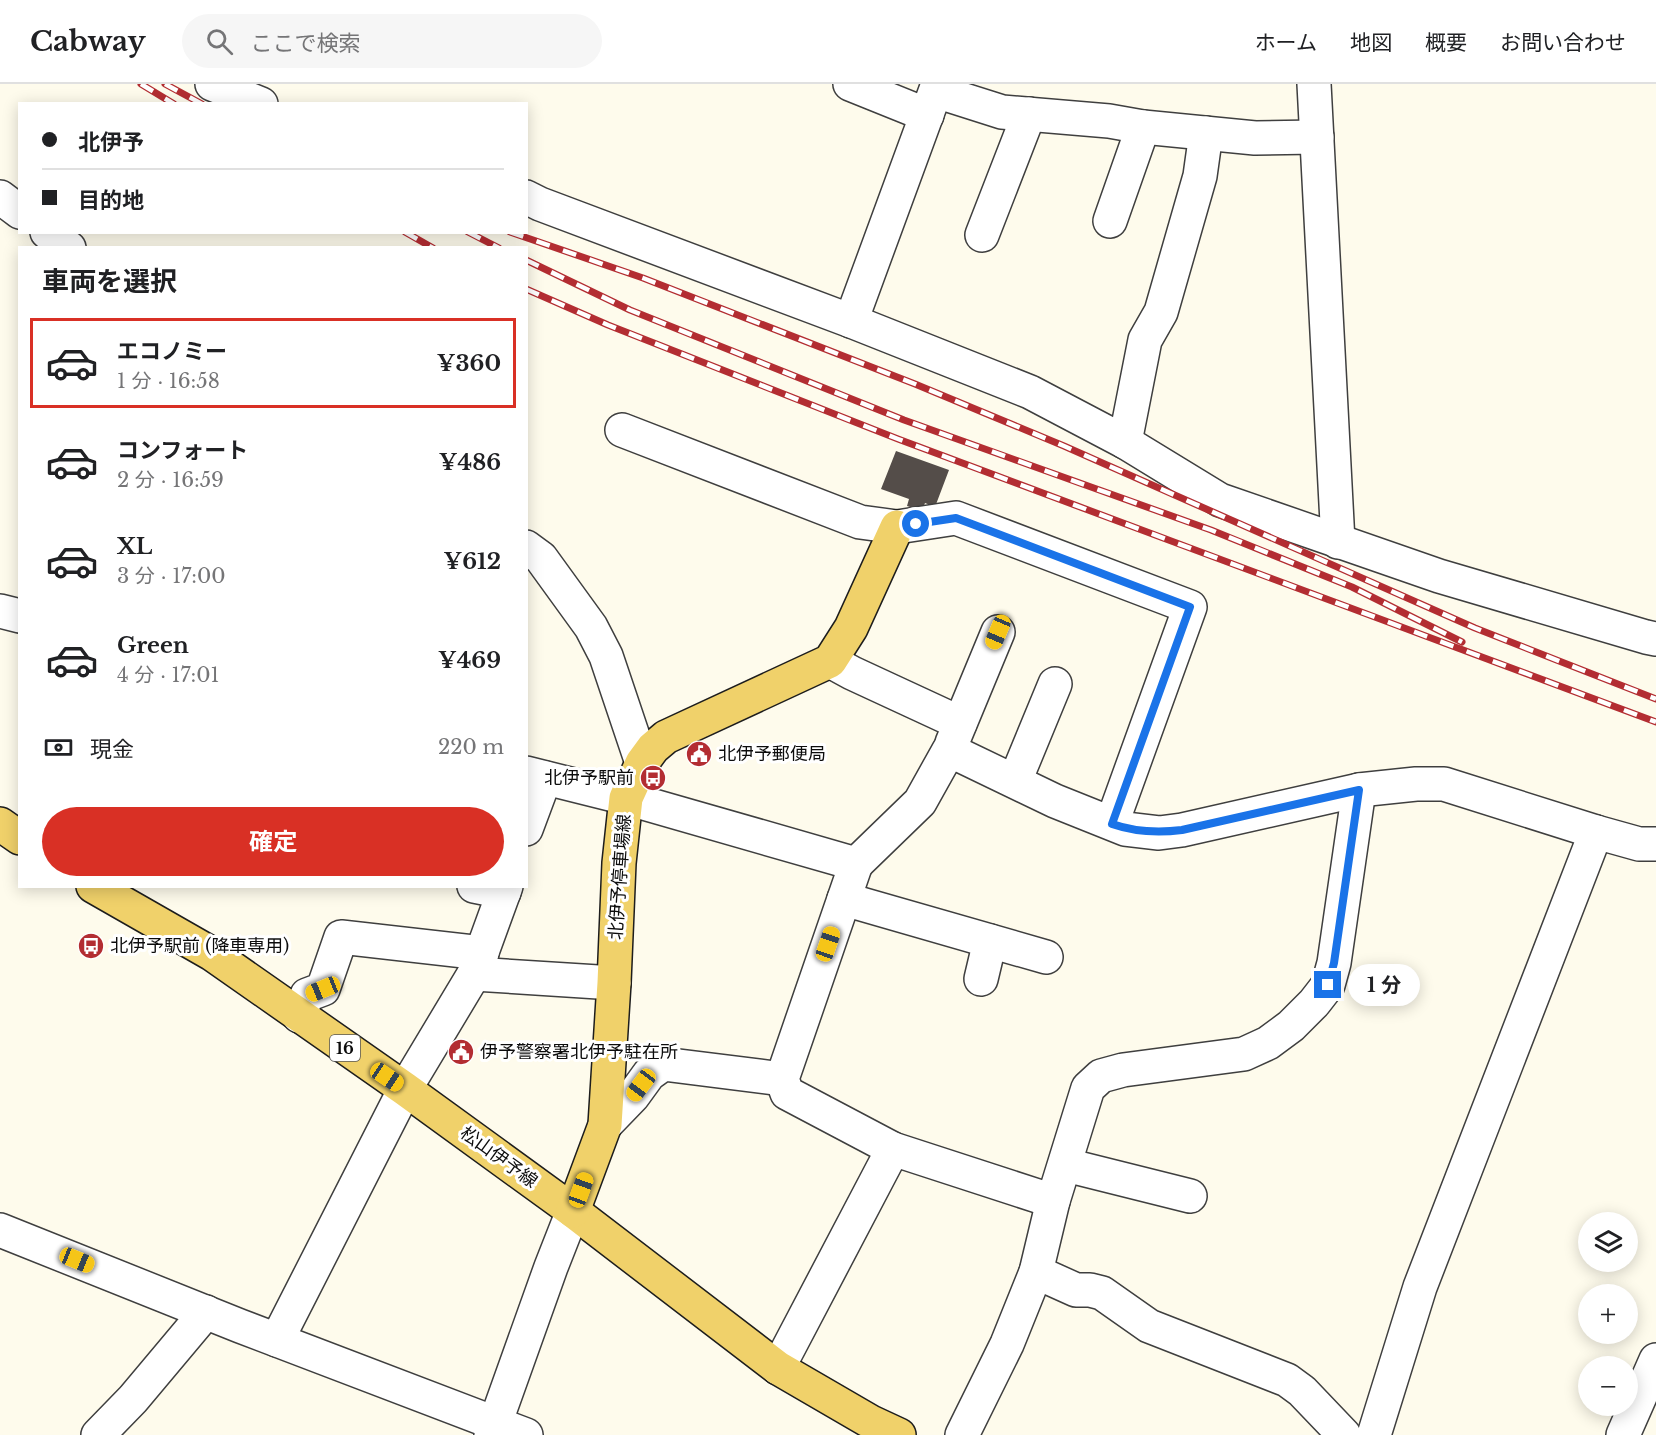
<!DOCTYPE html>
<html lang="ja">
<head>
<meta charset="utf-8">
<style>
	body { margin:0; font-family:"Libre Baskerville","Noto Sans JP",serif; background:#f6f6f6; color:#202124; height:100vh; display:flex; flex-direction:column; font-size:22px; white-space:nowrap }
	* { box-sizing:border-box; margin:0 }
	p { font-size:20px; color:#757577 }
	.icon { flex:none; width:33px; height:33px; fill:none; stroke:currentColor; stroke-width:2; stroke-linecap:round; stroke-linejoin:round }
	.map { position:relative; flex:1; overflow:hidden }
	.panel { position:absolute; left:18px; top:162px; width:510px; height:642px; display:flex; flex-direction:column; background:#fff; border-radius:0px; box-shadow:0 3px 15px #0003 }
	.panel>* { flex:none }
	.banner { position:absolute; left:18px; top:18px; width:510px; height:132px; border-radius:0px; box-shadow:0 3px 15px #0003; display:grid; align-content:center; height:132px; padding:0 24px; background:#fff }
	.fabs { position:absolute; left:1578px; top:1128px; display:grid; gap:12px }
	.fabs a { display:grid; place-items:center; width:60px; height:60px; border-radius:50%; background:#fff; box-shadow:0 3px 15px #0003; font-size:30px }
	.end { position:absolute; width:27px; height:27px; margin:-14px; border:8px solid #1a73e8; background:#fff; box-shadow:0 0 0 3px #fff }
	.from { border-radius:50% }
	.bubble { position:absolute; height:42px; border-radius:21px; background:#fff; box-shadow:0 3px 15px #0003; font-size:20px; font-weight:700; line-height:42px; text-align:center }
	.car { position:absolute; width:18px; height:36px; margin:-18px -9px; border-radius:8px; box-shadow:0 0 4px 2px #0007; background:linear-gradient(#f5c518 24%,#345 0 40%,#f5c518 0 76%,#345 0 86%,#f5c518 0) }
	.banner b { display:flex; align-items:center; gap:21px; height:57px; font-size:22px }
	.banner b+b { border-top:2px solid #e0e0e0 }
	.banner i { width:15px; height:15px; background:#202124 }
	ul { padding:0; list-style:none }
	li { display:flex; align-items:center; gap:18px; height:90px; margin:0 12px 9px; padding:0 12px; border:3px solid transparent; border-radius:0px }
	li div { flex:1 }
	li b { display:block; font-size:22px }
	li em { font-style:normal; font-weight:700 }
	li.active { border-color:#d93025 }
	li>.icon { width:54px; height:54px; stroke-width:1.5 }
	h2 { padding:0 24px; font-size:27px; line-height:72px }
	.pay { display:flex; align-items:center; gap:15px; height:66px; padding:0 24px; font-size:22px }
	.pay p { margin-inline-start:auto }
	.action { display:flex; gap:12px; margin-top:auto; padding:12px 24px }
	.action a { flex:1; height:69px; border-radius:36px; background:#d93025; color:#fff; font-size:24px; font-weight:700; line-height:69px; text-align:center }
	header { display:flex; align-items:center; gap:36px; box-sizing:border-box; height:84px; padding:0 30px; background:#fff; border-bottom:2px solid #e0e0e0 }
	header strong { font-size:28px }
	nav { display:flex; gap:33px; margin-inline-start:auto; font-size:21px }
	.search { width:420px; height:54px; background:#f6f6f6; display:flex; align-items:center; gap:15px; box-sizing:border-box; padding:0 21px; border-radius:33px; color:#757577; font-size:22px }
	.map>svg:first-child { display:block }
	.building { fill:#544d49 }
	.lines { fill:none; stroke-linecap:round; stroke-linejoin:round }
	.minor-casing { stroke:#3f3f3f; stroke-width:36 }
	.major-casing { stroke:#1d1d1d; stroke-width:36 }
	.minor { stroke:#fff; stroke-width:33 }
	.major { stroke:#f0d16a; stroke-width:33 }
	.rail-casing { stroke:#b32d32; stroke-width:7 }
	.rail { stroke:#fff; stroke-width:4.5; stroke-dasharray:14; stroke-linecap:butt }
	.route { stroke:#1a73e8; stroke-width:8 }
	.labels { text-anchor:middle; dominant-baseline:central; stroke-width:6; stroke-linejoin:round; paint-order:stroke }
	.shield { fill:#fff; stroke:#555; stroke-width:1.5 }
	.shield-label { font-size:16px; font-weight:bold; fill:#0c0c0c }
	.poi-label { font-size:18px; fill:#0c0c0c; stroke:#fff; text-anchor:start }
	.street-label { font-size:18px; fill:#0c0c0c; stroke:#fff }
</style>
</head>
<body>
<header>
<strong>Cabway</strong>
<div class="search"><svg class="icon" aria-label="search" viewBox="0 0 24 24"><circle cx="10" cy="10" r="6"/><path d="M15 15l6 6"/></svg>ここで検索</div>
<nav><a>ホーム</a><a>地図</a><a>概要</a><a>お問い合わせ</a></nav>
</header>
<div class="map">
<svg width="1656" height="1351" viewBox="0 0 1656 1351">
	<rect width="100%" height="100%" fill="#fefbec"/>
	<!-- building -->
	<polygon class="building" points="896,367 949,386 935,423 925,419 922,427 907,422 909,415 881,405"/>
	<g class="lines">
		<!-- minor casing -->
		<g class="minor-casing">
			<g id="minor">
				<polyline points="212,0 261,20"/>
				<polyline points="850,0 927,31"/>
				<polyline points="1314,0 1338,458"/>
				<polyline points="936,7 1002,28 1109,37 1143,43 1255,54 1317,53"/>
				<polyline points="0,113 20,128"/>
				<polyline points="526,113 540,120 851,237 1030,308 1125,358 1220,416 1439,492 1646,553 1656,555"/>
				<polyline points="1110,137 1143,43"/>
				<polyline points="47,148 69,164"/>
				<polyline points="982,151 1029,30"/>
				<polyline points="851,237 938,0"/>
				<polyline points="622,346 860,438 897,443 956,434 1190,523 1112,739"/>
				<polyline points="1125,358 1145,256 1161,228 1200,92 1206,49"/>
				<polyline points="526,463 541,474 591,543 606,572 642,679"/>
				<polyline points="0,527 20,532"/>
				<polyline points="830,577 852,589 960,639"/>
				<polyline points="952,659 998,548"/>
				<polyline points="526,689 626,714 856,780 920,718 949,666 1055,717 1125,745 1159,749 1182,746 1359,706 1416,700 1444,700 1596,748 1639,760 1656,760"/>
				<polyline points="1015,697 1055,600"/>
				<polyline points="526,745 545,694"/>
				<polyline points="856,780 782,995 787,1009 893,1065 1053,1117"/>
				<polyline points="474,802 504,808"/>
				<polyline points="844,815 1046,873"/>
				<polyline points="474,890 614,899"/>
				<polyline points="981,895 990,857"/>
				<polyline points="299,932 307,911 323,905 341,853 482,869"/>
				<polyline points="605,1041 633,1012 649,990 663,980 782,995"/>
				<polyline points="1066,1081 1190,1112"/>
				<polyline points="0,1146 240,1242 526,1351"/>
				<polyline points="1036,1188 1076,1206 1090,1206 1102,1209 1149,1242 1287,1296 1302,1307 1344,1351"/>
				<polyline points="277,1256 405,1005 474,890 506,802"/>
				<polyline points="778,1284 893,1065"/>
				<polyline points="98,1351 133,1315 206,1228"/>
				<polyline points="491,1351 551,1183 573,1127"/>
				<polyline points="962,1351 1007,1260 1036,1188 1053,1117 1088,1004 1101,992 1123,986 1244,970 1268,959 1291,942 1314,919 1328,901 1334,879 1359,706"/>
				<polyline points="1374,1351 1420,1203 1596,748"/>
				<polyline points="1623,1351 1656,1276"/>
			</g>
		</g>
		<!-- major casing -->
		<g class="major-casing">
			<g id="major">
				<polyline points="0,740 20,754"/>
				<polyline points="93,802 212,870 405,1005 573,1127 778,1284 871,1338 899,1351"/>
				<polyline points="573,1127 605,1041 614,899 619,779 626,714 642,679 653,664 666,653 830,577 851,544 897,443"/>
			</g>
		</g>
		<!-- minor -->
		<use href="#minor" class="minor"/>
		<!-- major -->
		<use href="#major" class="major"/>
		<!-- rail casing -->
		<g class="rail-casing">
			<g id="rail">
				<polyline points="141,0 174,20"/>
				<polyline points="165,0 202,20"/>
				<polyline points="405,148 433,164"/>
				<polyline points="468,148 499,164"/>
				<polyline points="510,148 643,194 915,300 1064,362 1475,544 1656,615"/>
				<polyline points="526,176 630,226 904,336 1211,446 1352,503 1462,558"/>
				<polyline points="526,205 608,241 898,355 1656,638"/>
			</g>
		</g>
		<!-- rail -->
		<use href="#rail" class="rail"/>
	</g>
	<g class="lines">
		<!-- route -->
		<path class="route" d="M916,440L956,434L1190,523L1112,740C1135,748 1158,749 1182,746L1359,706L1334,879L1328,901"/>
	</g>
	<!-- icons -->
	<defs>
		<g id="civic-disc" transform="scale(1.35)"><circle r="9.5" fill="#b32d32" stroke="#fff"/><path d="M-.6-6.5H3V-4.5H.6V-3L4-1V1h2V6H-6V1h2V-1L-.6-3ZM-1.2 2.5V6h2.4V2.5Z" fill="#fff"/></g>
		<g id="bus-disc" transform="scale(1.35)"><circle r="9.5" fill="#b32d32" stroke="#fff"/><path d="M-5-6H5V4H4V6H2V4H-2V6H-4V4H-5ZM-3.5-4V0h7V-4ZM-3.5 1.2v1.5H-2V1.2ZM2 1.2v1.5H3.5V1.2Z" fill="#fff"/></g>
	</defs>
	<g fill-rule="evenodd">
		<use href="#civic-disc" x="699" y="670"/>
		<use href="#bus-disc" x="653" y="694"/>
		<use href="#bus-disc" x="91" y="862"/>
		<use href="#civic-disc" x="461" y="968"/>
	</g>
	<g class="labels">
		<!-- shield labels -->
		<rect class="shield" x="330" y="951" width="30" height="26" rx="4.5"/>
		<g class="shield-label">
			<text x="345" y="964">16</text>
		</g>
		<!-- poi labels -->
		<g class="poi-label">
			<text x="718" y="670">北伊予郵便局</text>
			<text x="634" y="694" text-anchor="end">北伊予駅前</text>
			<text x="110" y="862">北伊予駅前 (降車専用)</text>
			<text x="480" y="968">伊予警察署北伊予駐在所</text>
		</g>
		<!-- street labels -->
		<g class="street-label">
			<text transform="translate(620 793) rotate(-86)">北伊予停車場線</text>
			<text transform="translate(499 1073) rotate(36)">松山伊予線</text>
		</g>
	</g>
</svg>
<div class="fabs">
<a><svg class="icon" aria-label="layers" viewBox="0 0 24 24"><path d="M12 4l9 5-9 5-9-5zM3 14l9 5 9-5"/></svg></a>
<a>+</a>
<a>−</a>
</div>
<i class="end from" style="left:916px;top:440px"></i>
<i class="end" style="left:1328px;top:901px"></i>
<div class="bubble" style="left:1348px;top:880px;width:72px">1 分</div>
<i class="car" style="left:998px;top:548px;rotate:203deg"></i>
<i class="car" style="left:828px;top:860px;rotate:19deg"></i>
<i class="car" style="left:323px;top:905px;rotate:248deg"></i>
<i class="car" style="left:387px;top:993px;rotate:124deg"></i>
<i class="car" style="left:641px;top:1001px;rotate:217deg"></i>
<i class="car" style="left:581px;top:1106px;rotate:20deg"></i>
<i class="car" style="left:77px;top:1176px;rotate:112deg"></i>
<div class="banner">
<b><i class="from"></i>北伊予</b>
<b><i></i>目的地</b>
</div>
<section class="panel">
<h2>車両を選択</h2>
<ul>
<li class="active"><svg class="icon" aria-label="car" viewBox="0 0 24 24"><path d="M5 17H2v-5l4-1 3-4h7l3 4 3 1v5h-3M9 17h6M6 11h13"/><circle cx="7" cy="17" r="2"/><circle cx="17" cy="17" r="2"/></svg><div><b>エコノミー</b><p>1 分 · 16:58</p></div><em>¥360</em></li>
<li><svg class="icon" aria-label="car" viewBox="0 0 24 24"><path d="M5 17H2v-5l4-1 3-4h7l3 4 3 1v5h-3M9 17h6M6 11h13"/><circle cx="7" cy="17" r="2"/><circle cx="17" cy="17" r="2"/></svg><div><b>コンフォート</b><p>2 分 · 16:59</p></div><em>¥486</em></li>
<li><svg class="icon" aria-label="car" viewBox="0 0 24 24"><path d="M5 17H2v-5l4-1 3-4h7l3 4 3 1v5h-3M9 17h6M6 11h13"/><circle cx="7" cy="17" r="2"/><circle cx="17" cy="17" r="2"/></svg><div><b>XL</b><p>3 分 · 17:00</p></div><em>¥612</em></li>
<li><svg class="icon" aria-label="car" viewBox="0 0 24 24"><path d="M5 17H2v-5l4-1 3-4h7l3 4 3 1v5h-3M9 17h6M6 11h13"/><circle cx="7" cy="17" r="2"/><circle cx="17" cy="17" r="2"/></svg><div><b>Green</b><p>4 分 · 17:01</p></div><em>¥469</em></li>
</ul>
<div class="pay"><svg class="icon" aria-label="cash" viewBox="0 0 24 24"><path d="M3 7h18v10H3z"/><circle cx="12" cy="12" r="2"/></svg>現金<p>220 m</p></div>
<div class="action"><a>確定</a></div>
</section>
</div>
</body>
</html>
